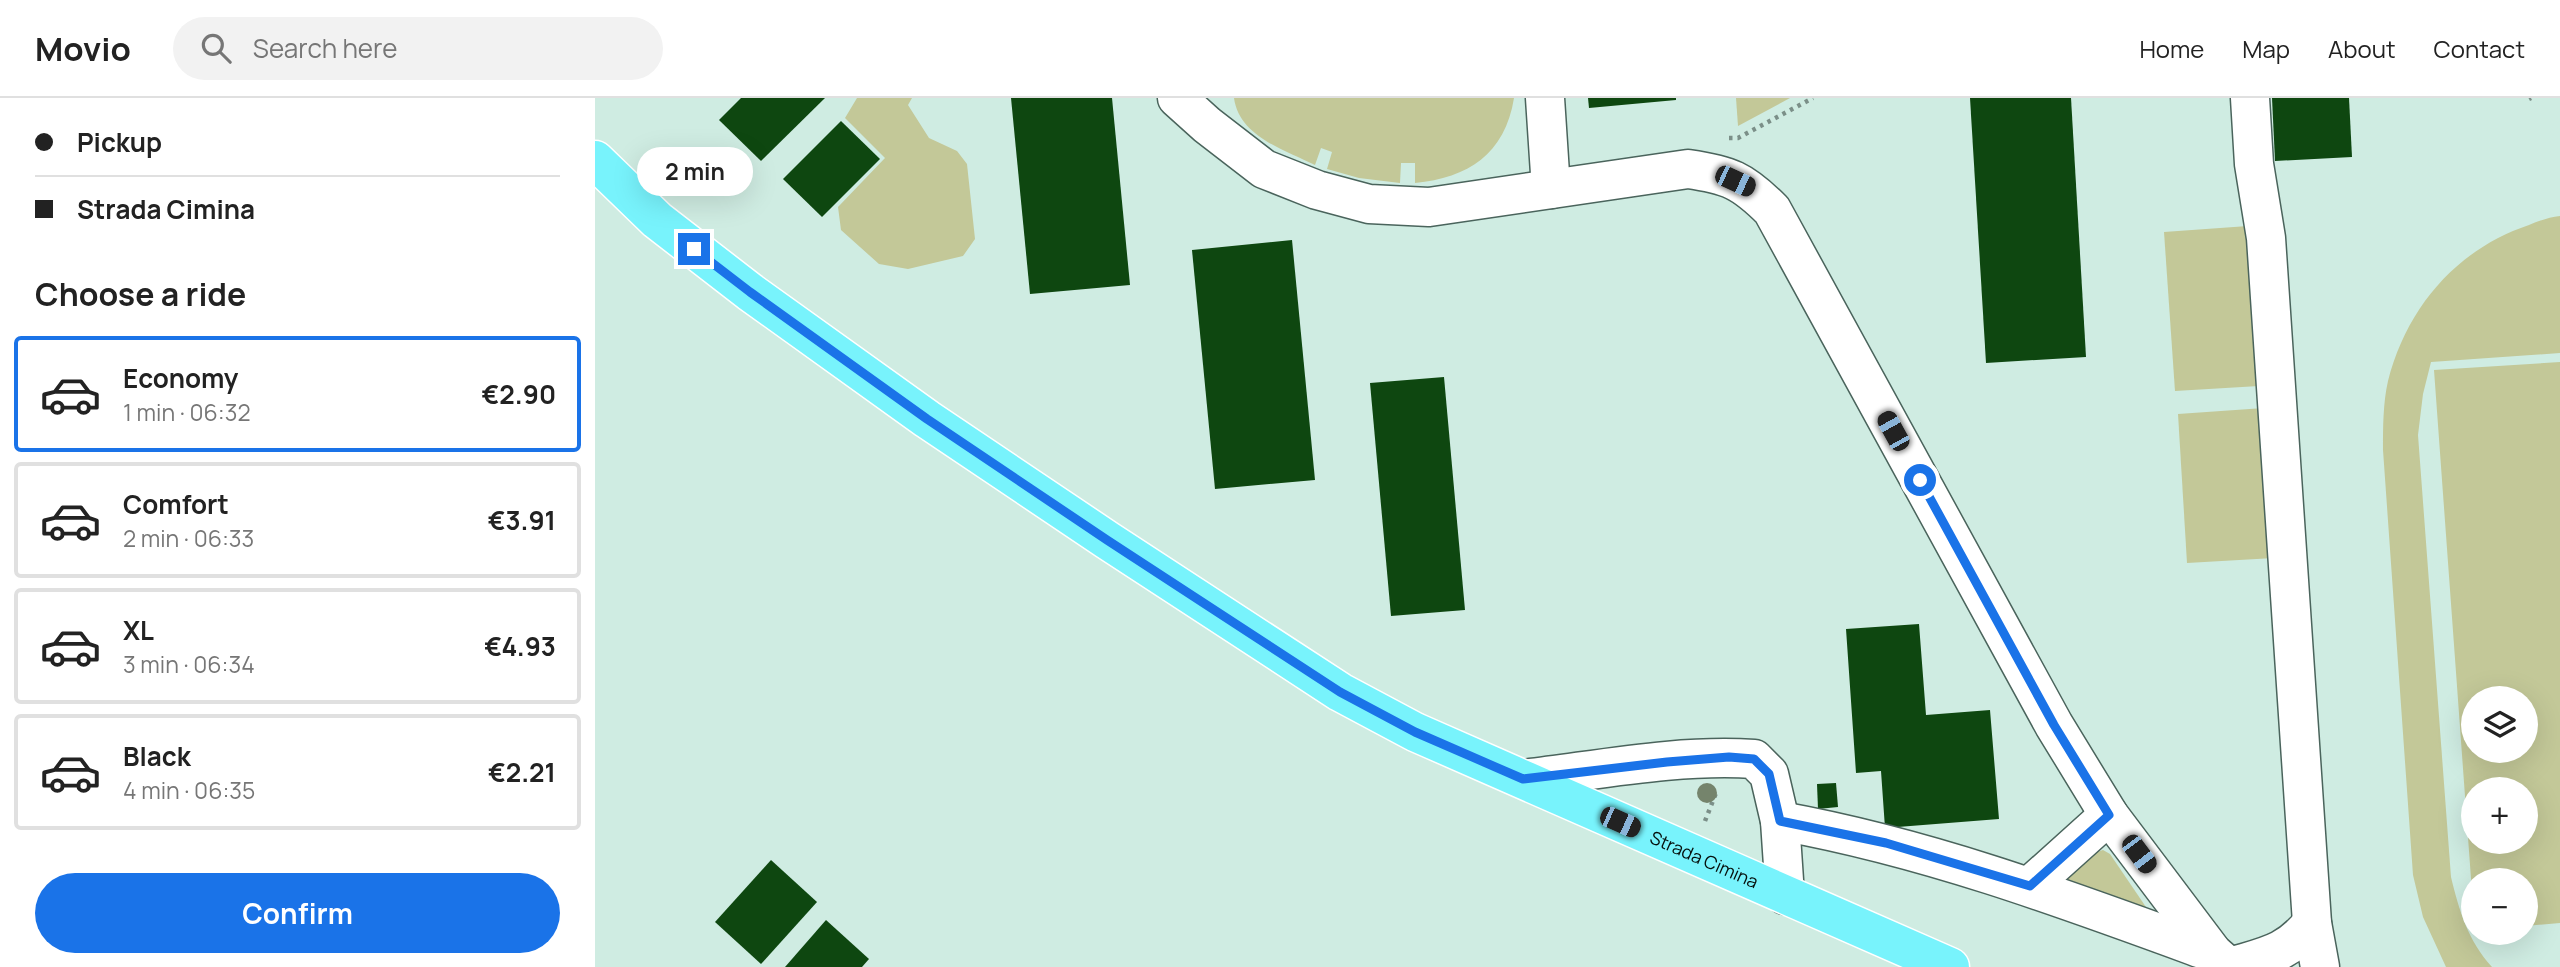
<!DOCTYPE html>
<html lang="en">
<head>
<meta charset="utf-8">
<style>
	body { margin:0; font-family:Manrope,sans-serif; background:#f2f2f2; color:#222; height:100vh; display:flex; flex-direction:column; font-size:26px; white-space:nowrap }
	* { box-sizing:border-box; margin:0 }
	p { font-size:23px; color:#767676 }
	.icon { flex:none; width:38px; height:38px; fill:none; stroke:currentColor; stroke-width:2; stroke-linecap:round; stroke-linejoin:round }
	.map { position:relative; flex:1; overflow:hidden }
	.side { display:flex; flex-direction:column; background:#fff; width:595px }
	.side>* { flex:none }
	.guide { display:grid; align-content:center; height:154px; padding:0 35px; background:#fff }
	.buttons { position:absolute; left:1866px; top:588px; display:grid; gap:14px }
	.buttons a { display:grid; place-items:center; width:77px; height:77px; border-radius:50%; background:#fff; box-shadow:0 7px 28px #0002; font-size:35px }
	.end { position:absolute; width:32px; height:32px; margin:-16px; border:9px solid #1a73e8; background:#fff; box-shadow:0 0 0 4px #fff }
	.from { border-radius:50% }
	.bubble { position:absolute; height:49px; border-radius:24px; background:#fff; box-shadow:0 7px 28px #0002; font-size:23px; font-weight:700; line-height:49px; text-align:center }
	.car { position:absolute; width:21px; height:42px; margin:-21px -10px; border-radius:9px; box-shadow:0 0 5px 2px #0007; background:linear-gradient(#222 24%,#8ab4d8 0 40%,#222 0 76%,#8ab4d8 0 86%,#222 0) }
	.guide b { display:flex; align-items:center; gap:24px; height:66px; font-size:26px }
	.guide b+b { border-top:2px solid #e0e0e0 }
	.guide i { width:18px; height:18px; background:#222 }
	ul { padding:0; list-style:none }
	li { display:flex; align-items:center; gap:21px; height:116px; margin:0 14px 10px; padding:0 21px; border:4px solid #e0e0e0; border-radius:7px }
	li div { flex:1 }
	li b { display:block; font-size:26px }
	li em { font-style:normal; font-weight:700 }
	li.selected { border-color:#1a73e8 }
	li>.icon { width:63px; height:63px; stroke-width:1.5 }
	h2 { padding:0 35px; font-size:32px; line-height:84px }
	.cta { display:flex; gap:14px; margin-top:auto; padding:14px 35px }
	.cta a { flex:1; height:80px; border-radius:42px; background:#1a73e8; color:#fff; font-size:28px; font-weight:700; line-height:80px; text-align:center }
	header { display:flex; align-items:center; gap:42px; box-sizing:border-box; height:98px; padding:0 35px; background:#fff; border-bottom:2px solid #e0e0e0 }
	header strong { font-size:33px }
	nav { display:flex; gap:38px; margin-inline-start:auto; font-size:24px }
	.search { width:490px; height:63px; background:#f2f2f2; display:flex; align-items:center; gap:18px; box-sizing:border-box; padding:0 24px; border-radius:38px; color:#767676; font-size:26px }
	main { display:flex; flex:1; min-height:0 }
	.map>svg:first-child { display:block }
	.green { fill:#c3c898; fill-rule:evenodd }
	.building { fill:#0e4710 }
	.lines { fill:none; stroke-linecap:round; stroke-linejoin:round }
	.minor-casing { stroke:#4a645c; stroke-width:41 }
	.major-casing { stroke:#fff; stroke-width:41 }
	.path { stroke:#7b8f88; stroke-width:4.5; stroke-dasharray:3.5 5; stroke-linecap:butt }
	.minor { stroke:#fff; stroke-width:38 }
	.major { stroke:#78f3fc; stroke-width:38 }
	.tree { fill:#75846c }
	.route { stroke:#1a73e8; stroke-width:9 }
	.labels { text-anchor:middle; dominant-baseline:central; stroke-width:7; stroke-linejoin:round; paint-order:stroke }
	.street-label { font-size:18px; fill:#060f0c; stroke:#fff }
</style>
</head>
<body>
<header>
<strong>Movio</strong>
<div class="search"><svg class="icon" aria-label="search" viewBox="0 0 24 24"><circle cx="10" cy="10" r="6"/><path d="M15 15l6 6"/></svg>Search here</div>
<nav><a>Home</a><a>Map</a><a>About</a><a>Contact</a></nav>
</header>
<main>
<section class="side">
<div class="guide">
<b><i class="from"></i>Pickup</b>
<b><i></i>Strada Cimina</b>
</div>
<h2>Choose a ride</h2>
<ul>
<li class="selected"><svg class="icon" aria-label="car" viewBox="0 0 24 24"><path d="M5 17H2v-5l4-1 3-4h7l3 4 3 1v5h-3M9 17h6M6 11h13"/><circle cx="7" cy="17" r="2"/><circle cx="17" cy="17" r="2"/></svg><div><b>Economy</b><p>1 min · 06:32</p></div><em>€2.90</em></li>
<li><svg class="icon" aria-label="car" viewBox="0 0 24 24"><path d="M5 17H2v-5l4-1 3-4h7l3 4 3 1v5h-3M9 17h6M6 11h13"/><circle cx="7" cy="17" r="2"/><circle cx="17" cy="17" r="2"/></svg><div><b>Comfort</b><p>2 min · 06:33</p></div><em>€3.91</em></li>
<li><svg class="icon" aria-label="car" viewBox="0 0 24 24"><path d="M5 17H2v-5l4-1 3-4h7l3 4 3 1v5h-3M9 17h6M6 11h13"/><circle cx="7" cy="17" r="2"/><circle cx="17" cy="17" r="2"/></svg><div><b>XL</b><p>3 min · 06:34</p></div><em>€4.93</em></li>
<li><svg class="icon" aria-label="car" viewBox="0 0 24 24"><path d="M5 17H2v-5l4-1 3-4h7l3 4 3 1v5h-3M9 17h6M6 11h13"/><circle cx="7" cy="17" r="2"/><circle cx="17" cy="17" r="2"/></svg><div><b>Black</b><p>4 min · 06:35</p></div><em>€2.21</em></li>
</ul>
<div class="cta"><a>Confirm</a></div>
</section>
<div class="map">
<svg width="1965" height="869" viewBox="0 0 1965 869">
	<rect width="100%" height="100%" fill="#cfece2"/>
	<!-- green -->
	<g class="green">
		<polygon points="262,0 317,0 313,7 334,40 362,53 372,66 380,141 368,158 313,171 284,166 246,132 243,109 290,60 250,20"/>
		<path d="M639,0H919C910,56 873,80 820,85V65H806L805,85L764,80L732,71L737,54L726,50L720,67C689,52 644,38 639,0Z"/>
		<polygon points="1141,0 1195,0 1143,28"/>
		<path d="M1965,118V255L1836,264L1828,296L1823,337L1856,779C1864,812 1873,843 1897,869H1851L1828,819L1818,777L1788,352C1788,329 1788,305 1793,283C1812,209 1862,151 1934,127C1944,123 1954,119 1965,118Z"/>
		<polygon points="1653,128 1664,288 1580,293 1569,134"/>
		<path d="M1965,264V825L1930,828V782H1878V808L1839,272ZM1878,600H1930V653H1878ZM1878,691H1930V744H1878Z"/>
		<polygon points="1669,310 1679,460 1592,465 1583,316"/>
		<polygon points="1508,752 1515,756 1555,815 1469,782 1502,754"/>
	</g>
	<!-- building -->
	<g class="building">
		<polygon points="146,0 230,0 166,63 124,22"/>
		<polygon points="416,0 517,0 535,187 435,196"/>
		<polygon points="993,0 1081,0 1081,2 994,10"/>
		<polygon points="1375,0 1476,0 1491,259 1391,265"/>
		<polygon points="1677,0 1754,0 1757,59 1680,63"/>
		<polygon points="246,23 285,61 227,119 188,81"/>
		<polygon points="697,142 720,382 620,391 597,152"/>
		<polygon points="849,279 870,512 796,518 775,285"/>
		<polygon points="1324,526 1331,617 1395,612 1404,721 1290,730 1286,673 1261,675 1251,531"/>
		<polygon points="1241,685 1243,709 1223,711 1222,686"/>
		<polygon points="176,762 222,804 166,866 120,824"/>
		<polygon points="231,822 274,861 267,869 190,869"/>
	</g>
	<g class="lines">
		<!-- minor casing -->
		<g class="minor-casing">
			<g id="minor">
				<path d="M582,0L612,27L669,71L722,92L774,106L834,109L1093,71C1134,77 1147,82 1177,112L1459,627L1514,717L1618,855L1634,869"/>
				<polyline points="950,0 956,91"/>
				<polyline points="1655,0 1659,66 1671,140 1717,825 1725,869"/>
				<path d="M928,681C1004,672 1083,656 1159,661L1174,676L1185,723L1190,797"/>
				<path d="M1185,723C1335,750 1476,803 1618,855"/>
				<polyline points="1435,788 1514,717"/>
				<path d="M1635,869C1671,858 1692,856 1717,825"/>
			</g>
		</g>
		<!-- major casing -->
		<g class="major-casing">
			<g id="major">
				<path id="s1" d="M0,62L62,122L155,194L332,321L512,442L745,594L820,634L1355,869"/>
			</g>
		</g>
		<!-- path -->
		<g class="path">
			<polyline points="1934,1 1936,0"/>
			<polyline points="1134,40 1143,40 1218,0"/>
			<polyline points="1110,723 1121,695"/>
		</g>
		<!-- minor -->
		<use href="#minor" class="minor"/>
		<!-- major -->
		<use href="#major" class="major"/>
	</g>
	<!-- trees -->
	<circle class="tree" cx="1112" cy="695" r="10"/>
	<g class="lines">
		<!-- route -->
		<polyline class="route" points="99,151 155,194 332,321 512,442 745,594 820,634 928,681 1072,664 1134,659 1159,661 1174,676 1185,723 1291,745 1435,788 1514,717 1459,627 1325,382"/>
	</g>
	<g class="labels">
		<!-- street labels -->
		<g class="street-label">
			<text stroke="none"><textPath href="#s1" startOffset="1318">Strada Cimina</textPath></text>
		</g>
	</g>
</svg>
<div class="buttons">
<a><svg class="icon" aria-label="layers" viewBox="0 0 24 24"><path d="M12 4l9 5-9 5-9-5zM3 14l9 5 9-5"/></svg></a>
<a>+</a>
<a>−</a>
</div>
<i class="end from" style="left:1325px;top:382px"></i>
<i class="end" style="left:99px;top:151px"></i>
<div class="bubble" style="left:42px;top:49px;width:116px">2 min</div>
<i class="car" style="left:1140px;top:83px;rotate:115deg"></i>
<i class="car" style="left:1298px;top:333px;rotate:331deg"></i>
<i class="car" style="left:1025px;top:724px;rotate:114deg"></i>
<i class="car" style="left:1544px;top:756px;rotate:143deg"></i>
</div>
</main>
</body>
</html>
